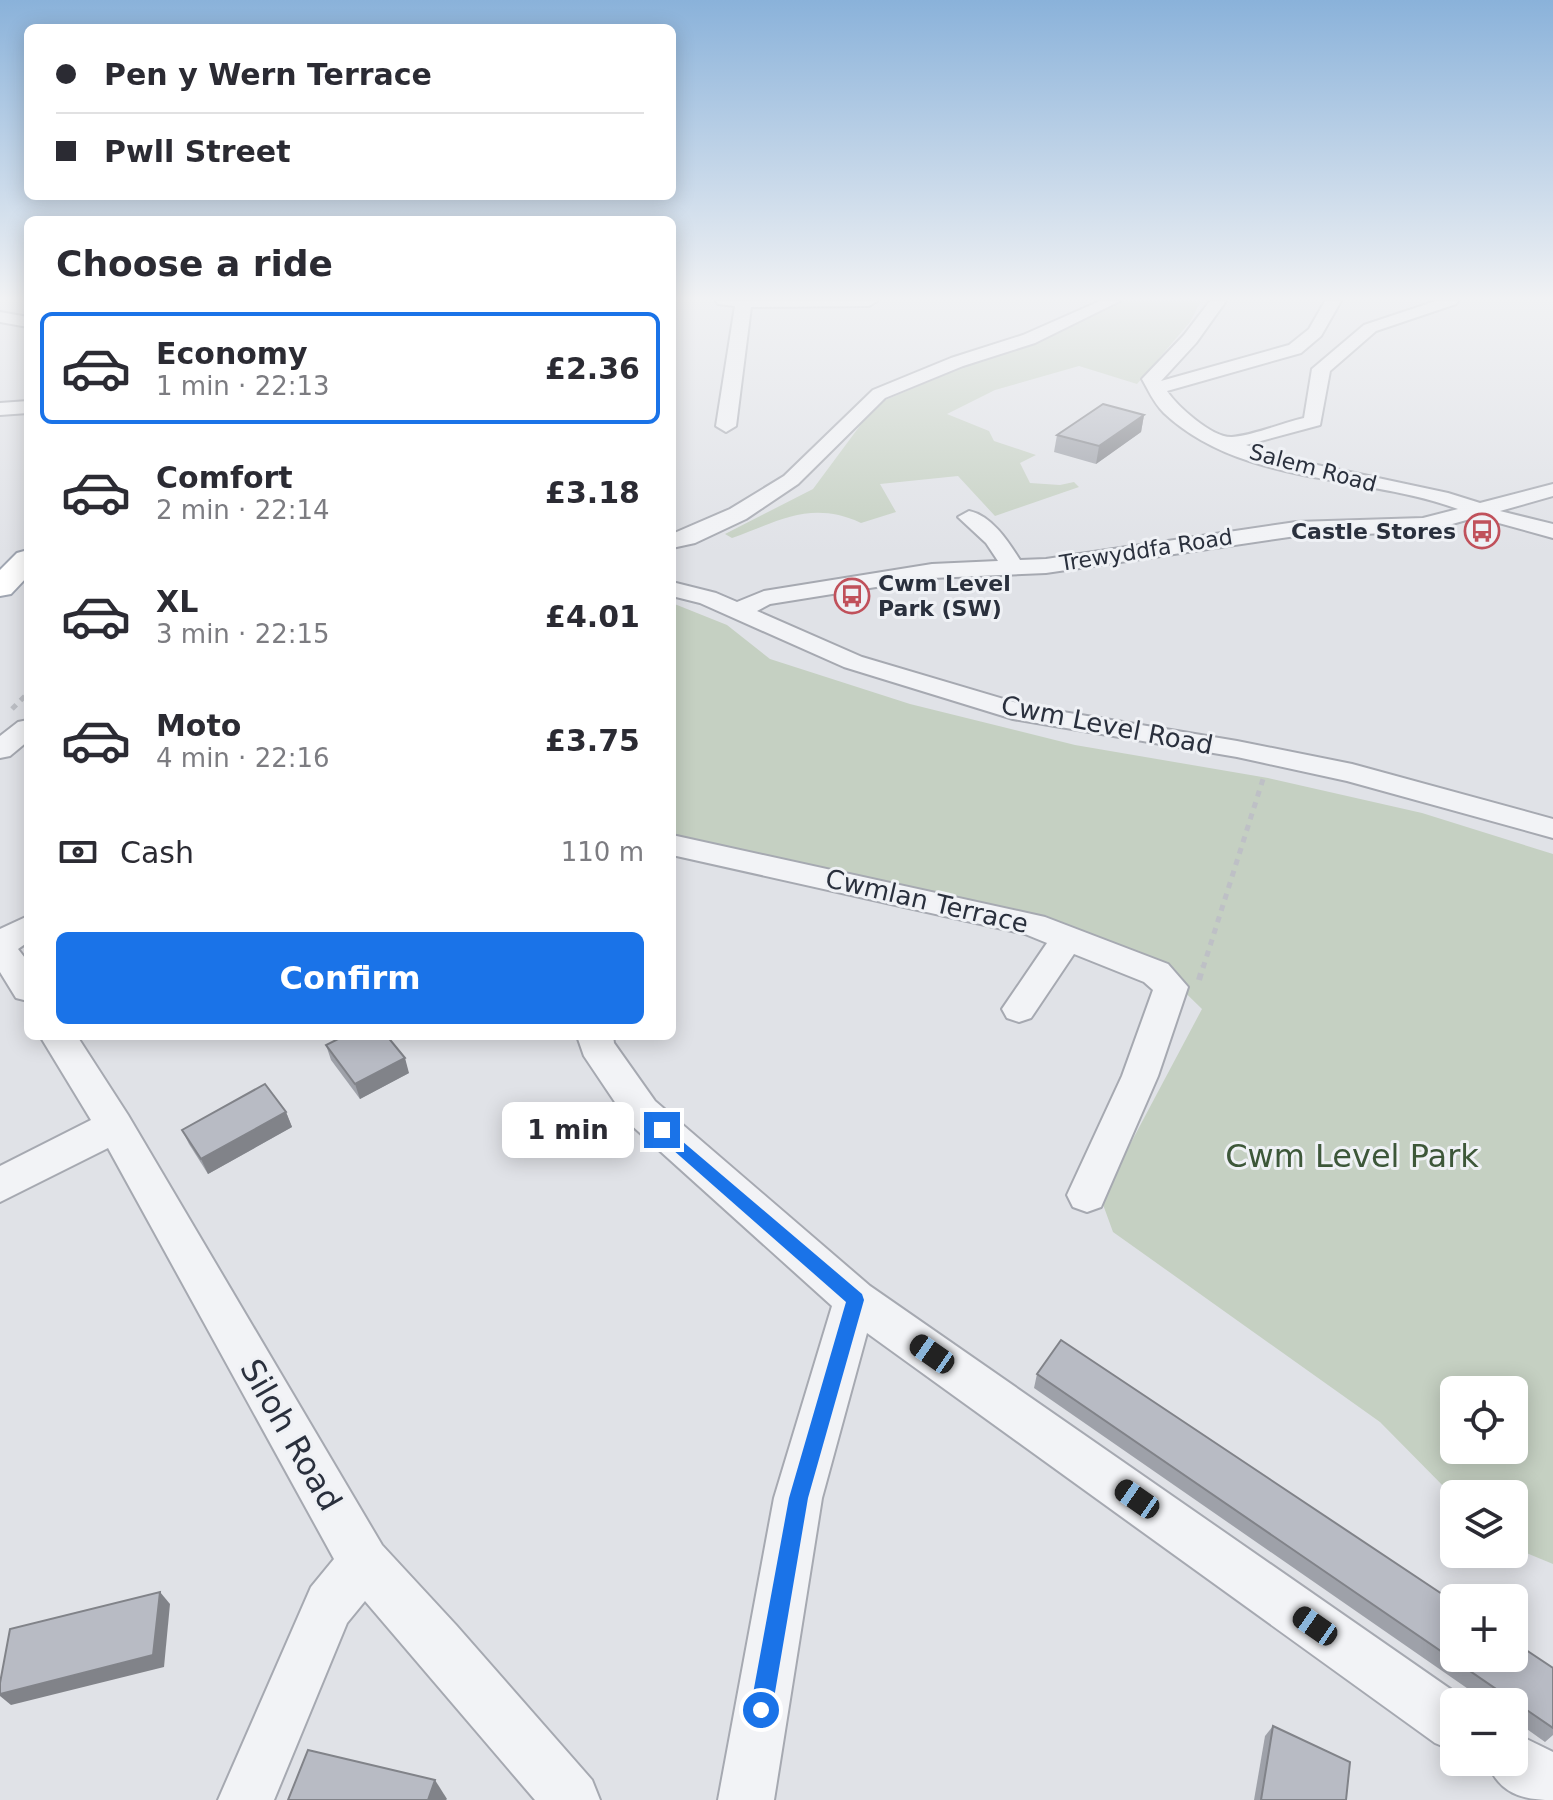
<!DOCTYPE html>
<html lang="en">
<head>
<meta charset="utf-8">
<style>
	body { margin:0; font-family:"DejaVu Sans",sans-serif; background:#f7f7f7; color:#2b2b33; height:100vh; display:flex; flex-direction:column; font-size:30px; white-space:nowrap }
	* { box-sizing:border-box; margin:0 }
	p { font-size:26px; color:#7c7c81 }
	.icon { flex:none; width:44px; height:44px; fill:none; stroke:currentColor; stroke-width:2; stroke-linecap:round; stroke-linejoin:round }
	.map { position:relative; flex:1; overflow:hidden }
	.side { position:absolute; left:24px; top:216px; width:652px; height:824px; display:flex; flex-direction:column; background:#fff; border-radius:12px; box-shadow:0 4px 20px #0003 }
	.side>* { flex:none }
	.hud { position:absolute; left:24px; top:24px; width:652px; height:176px; border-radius:12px; box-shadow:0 4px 20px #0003; display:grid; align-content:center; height:176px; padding:0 32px; background:#fff }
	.fabs { position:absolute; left:1440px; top:1376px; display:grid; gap:16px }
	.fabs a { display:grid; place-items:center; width:88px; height:88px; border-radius:12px; background:#fff; box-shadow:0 4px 20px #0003; font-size:40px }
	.end { position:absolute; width:36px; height:36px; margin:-18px; border:10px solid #1a73e8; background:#fff; box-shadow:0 0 0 4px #fff }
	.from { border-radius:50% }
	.bubble { position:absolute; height:56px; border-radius:12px; background:#fff; box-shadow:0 4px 20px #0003; font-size:26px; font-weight:600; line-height:56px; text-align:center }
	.car { position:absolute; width:24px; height:48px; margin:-24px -12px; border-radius:10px; box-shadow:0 0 6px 2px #0007; background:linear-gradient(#222 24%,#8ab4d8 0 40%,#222 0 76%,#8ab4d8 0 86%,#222 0) }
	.hud b { display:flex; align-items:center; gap:28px; height:76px; font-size:30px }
	.hud b+b { border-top:2px solid #e1e1e2 }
	.hud i { width:20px; height:20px; background:#2b2b33 }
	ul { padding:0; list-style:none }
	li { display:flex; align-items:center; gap:24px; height:112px; margin:0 16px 12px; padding:0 16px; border:4px solid transparent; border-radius:12px }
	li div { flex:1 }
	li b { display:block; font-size:30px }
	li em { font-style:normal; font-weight:600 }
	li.active { border-color:#1a73e8 }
	li>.icon { width:72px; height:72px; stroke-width:1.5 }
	h2 { padding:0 32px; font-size:36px; line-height:96px }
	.pay { display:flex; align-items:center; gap:20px; height:88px; padding:0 32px; font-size:30px }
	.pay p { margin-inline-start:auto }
	.primary-button { display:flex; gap:16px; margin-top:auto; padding:16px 32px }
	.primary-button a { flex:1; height:92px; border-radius:12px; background:#1a73e8; color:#fff; font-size:32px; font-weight:600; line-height:92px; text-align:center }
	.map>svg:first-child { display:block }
	.green { fill:#c5d0c2; fill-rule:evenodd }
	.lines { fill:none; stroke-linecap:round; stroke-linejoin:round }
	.minor-casing { stroke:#a6a9b1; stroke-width:4 }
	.major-casing { stroke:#a0a6b2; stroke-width:4 }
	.path-far1 { stroke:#bec0c6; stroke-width:5; stroke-dasharray:6 6; stroke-linecap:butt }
	.path { stroke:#bec0c6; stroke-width:6; stroke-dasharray:7 7; stroke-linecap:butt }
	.minor { fill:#f2f3f6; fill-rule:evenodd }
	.major { fill:#fff; fill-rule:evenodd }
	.wall { fill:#9ea1a9 }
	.shaded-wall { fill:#818389 }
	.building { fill:#b8bbc4; stroke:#818389; stroke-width:2 }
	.route { fill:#1a73e8 }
	.labels { text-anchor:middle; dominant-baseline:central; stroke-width:6; stroke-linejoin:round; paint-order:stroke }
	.far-street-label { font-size:22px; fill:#2a303d; stroke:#eff1f5 }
	.far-poi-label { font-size:22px; font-weight:bold; fill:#2a303d; stroke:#eff1f5; text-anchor:end }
	.street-label { font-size:26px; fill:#2a303d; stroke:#eff1f5 }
	.near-park-label { font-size:32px; fill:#3d5739; stroke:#eff1f5 }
	.near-street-label { font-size:32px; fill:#2a303d; stroke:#eff1f5 }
</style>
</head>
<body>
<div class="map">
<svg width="1553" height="1800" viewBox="0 0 1553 1800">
	<rect width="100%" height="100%" fill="#e0e2e7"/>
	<!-- green -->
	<g class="green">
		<path d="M1119,301H1201L1190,322L1137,384L1079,366L995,390L947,414L989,431L994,441L1036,455L1020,463L1030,483L1060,485L1074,482L1079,487L995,516L958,476L880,484L896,512L861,523C811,500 780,521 732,538L725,534L813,489L876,404Z"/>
		<path d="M672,603L727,625L770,659L910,704L1075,745L1268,778L1422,813L1553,854V1564L1514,1548V1494H1454V1497L1380,1422L1113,1232L1101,1199L1202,1009L1158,966L672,840ZM1454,1390H1514V1450H1454Z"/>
	</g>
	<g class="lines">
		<!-- minor casing -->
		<g class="minor-casing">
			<g id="minor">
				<polygon points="716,301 877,301 869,306 751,307 736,426 726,432 716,426 735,306 718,304"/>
				<polygon points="1100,301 1120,301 1035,343 963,366 885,398 798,484 746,519 695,543 672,548 672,534 730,509 784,476 873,390 951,358 1023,335"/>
				<path d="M1210,301H1226L1196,343L1161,381L1289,345L1309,329L1325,301H1341L1321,336L1301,353L1167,391C1177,406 1212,438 1232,437C1255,435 1282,423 1304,418L1312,369L1364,325L1436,301H1458L1456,304L1376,331L1330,371L1320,425L1246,445L1289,459L1448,493L1480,503L1553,484V496L1500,511L1553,524V538L1477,517L1424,532L1296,536L1046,573L932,578L770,604L757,611L862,657L1027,706L1237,741L1352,764L1553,819V838L1347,781L1237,757L1013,719L844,667L700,603L672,596V582L716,593L737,602L764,591L932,564L998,561L986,543L958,517L969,511C992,516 1008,541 1020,560L1046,559L1296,522L1423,518L1458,509C1363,474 1242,486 1164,413C1153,402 1148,389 1142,379L1184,335Z"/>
				<polygon points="0,312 28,317 28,327 0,322"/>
				<polygon points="28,401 28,413 0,415 0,403"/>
				<polygon points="28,720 28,741 10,756 0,758 0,736 18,722"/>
				<polygon points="672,835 1045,917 1168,964 1188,987 1158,1076 1101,1207 1087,1212 1073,1207 1067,1195 1122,1076 1153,990 1144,982 1074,954 1031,1018 1019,1022 1007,1018 1002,1009 1047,943 1025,934 672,855"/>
				<polygon points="28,916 28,942 18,949 28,962 28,1001 16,998 0,972 0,929"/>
				<polygon points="40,1036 77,1036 128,1115 382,1545 456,1625 592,1780 600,1800 535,1800 365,1601 347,1623 274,1800 218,1800 311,1587 334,1559 108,1148 0,1202 0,1166 91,1120"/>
				<polygon points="577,1036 613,1036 614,1043 655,1101 870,1286 1469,1702 1454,1702 1454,1751 1435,1743 867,1333 822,1498 774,1800 718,1800 774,1498 832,1306 629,1123 584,1056"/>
				<path d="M1514,1733L1553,1752V1800C1521,1800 1499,1793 1487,1762H1514Z"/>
			</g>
		</g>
		<!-- major casing -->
		<g class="major-casing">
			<polygon id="major" points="28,550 28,576 11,594 0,596 0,570 17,553"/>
		</g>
		<!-- path-far1 -->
		<g class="path-far1">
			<polyline points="12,709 28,693"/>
			<polyline points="1203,968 1264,776"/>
		</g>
		<!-- path -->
		<polyline class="path" points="1199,980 1203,966"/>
		<!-- minor -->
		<use href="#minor" class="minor"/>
		<!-- major -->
		<use href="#major" class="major"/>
	</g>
	<!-- wall -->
	<g class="wall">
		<polygon points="1144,415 1141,432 1096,464 1054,452 1057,435"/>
		<polygon points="326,1045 409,1073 360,1099 331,1060"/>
		<polygon points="286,1112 292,1127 208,1174 189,1144 182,1130"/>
		<polygon points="1037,1374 1553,1668 1553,1735 1545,1742 1514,1720 1514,1702 1487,1702 1034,1388"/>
		<polygon points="1273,1726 1346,1800 1254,1800 1265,1736"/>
	</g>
	<!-- shaded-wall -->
	<g class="shaded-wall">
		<polygon points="1144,415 1141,432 1096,464 1099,446"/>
		<polygon points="405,1058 409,1073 360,1099 355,1084"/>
		<polygon points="286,1112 292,1127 208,1174 201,1159"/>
		<polygon points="160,1592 170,1604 164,1667 11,1705 0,1696 0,1694"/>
		<polygon points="435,1780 447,1799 446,1800 428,1800"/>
	</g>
	<!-- building -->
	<g class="building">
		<polygon points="1103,404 1144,415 1099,446 1057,435"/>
		<polygon points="344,1036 387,1036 405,1058 355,1084 326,1045"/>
		<polygon points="265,1084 286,1112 201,1159 182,1130"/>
		<polygon points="1061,1340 1454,1602 1454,1658 1514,1658 1514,1642 1553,1668 1553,1728 1037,1374"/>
		<polygon points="160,1592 153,1655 0,1694 0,1683 10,1629"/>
		<polygon points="1273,1726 1350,1762 1346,1800 1261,1800"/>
		<polygon points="308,1750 435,1780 428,1800 288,1800"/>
	</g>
	<!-- sky -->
	<linearGradient id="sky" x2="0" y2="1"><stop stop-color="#8ab2da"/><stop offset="0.54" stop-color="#f1f2f4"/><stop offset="1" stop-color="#f1f2f4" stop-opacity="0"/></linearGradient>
	<rect width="1553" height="553" fill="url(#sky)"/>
	<!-- route -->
	<polygon class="route" points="662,1124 862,1294 864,1300 808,1498 772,1710 769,1717 761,1721 754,1717 750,1710 789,1498 846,1302 656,1135 654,1130"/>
	<!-- icons -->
	<defs>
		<g id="bus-ring" transform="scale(1.8)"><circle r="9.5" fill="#eff1f5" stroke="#c0515b" stroke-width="1.5"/><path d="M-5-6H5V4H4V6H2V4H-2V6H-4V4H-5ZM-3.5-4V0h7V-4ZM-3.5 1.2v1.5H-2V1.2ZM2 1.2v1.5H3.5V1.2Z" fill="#c0515b"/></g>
	</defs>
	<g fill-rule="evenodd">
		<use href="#bus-ring" x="1482" y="531"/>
		<use href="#bus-ring" x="852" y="596"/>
	</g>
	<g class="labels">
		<!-- far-street labels -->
		<g class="far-street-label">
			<text transform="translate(1313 468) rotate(15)">Salem Road</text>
			<text transform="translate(1146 550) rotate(-9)">Trewyddfa Road</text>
		</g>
		<!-- far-poi labels -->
		<g class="far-poi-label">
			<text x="1456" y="531">Castle Stores</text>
			<text x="878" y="583" text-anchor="start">Cwm Level<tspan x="878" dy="25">Park (SW)</tspan></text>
		</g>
		<!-- street labels -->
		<g class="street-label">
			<text transform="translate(1107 725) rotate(11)">Cwm Level Road</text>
			<text transform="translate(927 901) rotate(13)">Cwmlan Terrace</text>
		</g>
		<!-- near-park labels -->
		<g class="near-park-label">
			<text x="1352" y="1156">Cwm Level Park</text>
		</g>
		<!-- near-street labels -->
		<g class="near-street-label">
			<text transform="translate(291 1435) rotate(60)">Siloh Road</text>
		</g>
	</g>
</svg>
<div class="fabs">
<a><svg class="icon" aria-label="locate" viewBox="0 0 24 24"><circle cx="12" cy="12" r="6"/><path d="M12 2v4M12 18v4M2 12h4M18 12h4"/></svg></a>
<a><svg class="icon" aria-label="layers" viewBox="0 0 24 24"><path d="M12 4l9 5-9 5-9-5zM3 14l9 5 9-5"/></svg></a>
<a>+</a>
<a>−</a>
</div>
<i class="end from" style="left:761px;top:1710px"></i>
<i class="end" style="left:662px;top:1130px"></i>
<div class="bubble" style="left:502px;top:1102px;width:132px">1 min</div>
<i class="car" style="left:932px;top:1354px;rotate:305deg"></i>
<i class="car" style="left:1137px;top:1499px;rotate:305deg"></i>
<i class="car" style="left:1315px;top:1626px;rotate:305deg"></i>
<div class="hud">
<b><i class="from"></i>Pen y Wern Terrace</b>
<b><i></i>Pwll Street</b>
</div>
<section class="side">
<h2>Choose a ride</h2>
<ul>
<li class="active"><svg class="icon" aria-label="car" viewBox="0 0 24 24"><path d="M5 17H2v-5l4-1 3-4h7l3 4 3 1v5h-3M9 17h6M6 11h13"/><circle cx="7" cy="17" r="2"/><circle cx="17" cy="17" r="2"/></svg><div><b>Economy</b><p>1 min · 22:13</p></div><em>£2.36</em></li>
<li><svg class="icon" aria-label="car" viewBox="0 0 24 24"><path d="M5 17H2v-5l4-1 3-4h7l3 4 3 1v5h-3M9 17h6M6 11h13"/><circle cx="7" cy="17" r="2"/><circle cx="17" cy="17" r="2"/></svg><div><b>Comfort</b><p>2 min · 22:14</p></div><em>£3.18</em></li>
<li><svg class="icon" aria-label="car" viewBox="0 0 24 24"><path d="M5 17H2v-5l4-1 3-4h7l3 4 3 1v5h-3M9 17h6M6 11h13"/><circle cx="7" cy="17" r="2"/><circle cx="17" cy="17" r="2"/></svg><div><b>XL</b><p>3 min · 22:15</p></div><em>£4.01</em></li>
<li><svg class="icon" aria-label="car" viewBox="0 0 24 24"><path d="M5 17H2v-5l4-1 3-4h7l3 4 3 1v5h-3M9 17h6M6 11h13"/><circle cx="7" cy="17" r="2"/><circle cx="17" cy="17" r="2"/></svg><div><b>Moto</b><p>4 min · 22:16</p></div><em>£3.75</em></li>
</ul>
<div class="pay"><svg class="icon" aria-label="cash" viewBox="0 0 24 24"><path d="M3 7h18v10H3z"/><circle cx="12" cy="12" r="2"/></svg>Cash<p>110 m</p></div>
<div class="primary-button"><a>Confirm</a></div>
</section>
</div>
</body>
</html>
